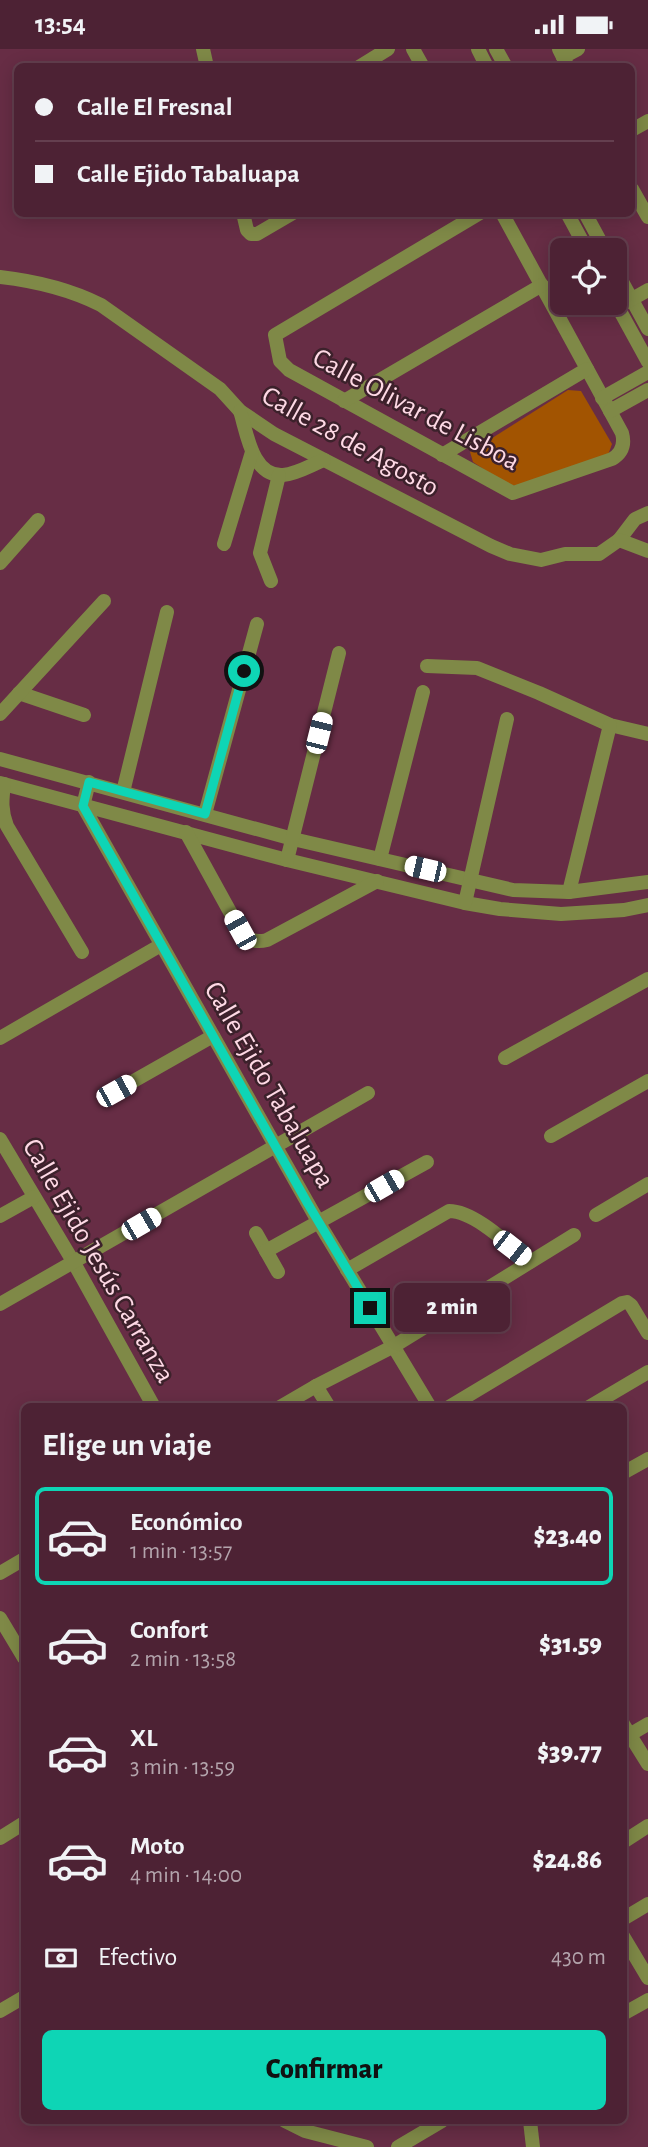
<!DOCTYPE html>
<html lang="es">
<head>
<meta charset="utf-8">
<style>
	body { margin:0; font-family:"Alegreya Sans",sans-serif; background:#542a3c; color:#f1f3f6; height:100vh; display:flex; flex-direction:column; font-size:26px; white-space:nowrap }
	* { box-sizing:border-box; margin:0 }
	p { font-size:23px; color:#b3a4ac }
	.icon { flex:none; width:38px; height:38px; fill:none; stroke:currentColor; stroke-width:2; stroke-linecap:round; stroke-linejoin:round }
	.map { position:relative; flex:1; overflow:hidden }
	.drawer { position:absolute; left:21px; top:1354px; width:606px; height:721px; display:flex; flex-direction:column; background:#4d2234; border-radius:10px; box-shadow:0 4px 18px #0003,0 0 0 2px #643f4f }
	.drawer>* { flex:none }
	.guide { position:absolute; left:14px; top:14px; width:621px; height:154px; border-radius:10px; box-shadow:0 4px 18px #0003,0 0 0 2px #643f4f; display:grid; align-content:center; height:154px; padding:0 21px; background:#4d2234 }
	.controls { position:absolute; left:550px; top:189px; display:grid; gap:14px }
	.controls a { display:grid; place-items:center; width:77px; height:77px; border-radius:10px; background:#4d2234; box-shadow:0 4px 18px #0003,0 0 0 2px #643f4f; font-size:35px }
	.end { position:absolute; width:32px; height:32px; margin:-16px; border:9px solid #0ed5b5; background:#111; box-shadow:0 0 0 4px #111 }
	.from { border-radius:50% }
	.bubble { position:absolute; height:49px; border-radius:10px; background:#4d2234; box-shadow:0 4px 18px #0003,0 0 0 2px #643f4f; font-size:23px; font-weight:800; line-height:49px; text-align:center }
	.car { position:absolute; width:21px; height:42px; margin:-21px -10px; border-radius:9px; box-shadow:0 0 5px 2px #0007; background:linear-gradient(#fff 24%,#345 0 40%,#fff 0 76%,#345 0 86%,#fff 0) }
	.guide b { display:flex; align-items:center; gap:24px; height:66px; font-size:26px }
	.guide b+b { border-top:2px solid #643f4f }
	.guide i { width:18px; height:18px; background:#f1f3f6 }
	ul { padding:0; list-style:none }
	li { display:flex; align-items:center; gap:21px; height:98px; margin:0 14px 10px; padding:0 7px; border:4px solid transparent; border-radius:10px }
	li div { flex:1 }
	li b { display:block; font-size:26px }
	li em { font-style:normal; font-weight:800 }
	li.selected { border-color:#0ed5b5 }
	li>.icon { width:63px; height:63px; stroke-width:1.5 }
	h2 { padding:0 21px; font-size:32px; line-height:84px }
	.pay { display:flex; align-items:center; gap:18px; height:77px; padding:0 21px; font-size:26px }
	.pay p { margin-inline-start:auto }
	.primary-button { display:flex; gap:14px; margin-top:auto; padding:14px 21px }
	.primary-button a { flex:1; height:80px; border-radius:10px; background:#0ed5b5; color:#111; font-size:28px; font-weight:800; line-height:80px; text-align:center }
	.status { display:flex; justify-content:space-between; align-items:center; height:49px; padding:0 35px; background:#4d2234; direction:ltr }
	.status svg { height:19px; fill:currentColor }
	.map>svg:first-child { display:block }
	.green { fill:#a25401 }
	.lines { fill:none; stroke-linecap:round; stroke-linejoin:round }
	.minor { stroke:#7f8947; stroke-width:14 }
	.route { stroke:#0ed5b5; stroke-width:9 }
	.labels { text-anchor:middle; dominant-baseline:central; stroke-width:5; stroke-linejoin:round; paint-order:stroke }
	.street-label { font-size:28px; fill:#fed9e5; stroke:#3c212b }
</style>
</head>
<body>
<div class="status"><b>13:54</b><svg viewBox="0 0 49 12"><path d="M0 12V9h3v3zM5 12V6h3v6zM10 12V3h3v9zM15 12V0h3v12zM26 1h20v11H26zM47 4h2v5h-2z"/></svg></div>
<div class="map">
<svg width="648" height="2098" viewBox="0 0 648 2098">
	<rect width="100%" height="100%" fill="#672d45"/>
	<!-- green -->
	<polygon class="green" points="568,341 581,342 612,395 608,406 517,437 506,435 473,413 470,403"/>
	<g class="lines">
		<!-- minor -->
		<g class="minor">
			<polyline points="203,0 207,18"/>
			<polyline points="413,0 423,18"/>
			<polyline points="478,0 487,18"/>
			<polyline points="496,0 506,18"/>
			<polyline points="559,0 568,18"/>
			<polyline points="563,8 578,0"/>
			<polyline points="359,18 388,0"/>
			<polyline points="632,81 648,72"/>
			<polyline points="632,140 648,168"/>
			<polyline points="243,164 247,181 251,185 257,185 293,164"/>
			<path d="M480,164L275,286L280,312L289,321L513,444L612,410C622,404 625,395 622,384L502,164"/>
			<polyline points="567,164 587,201"/>
			<polyline points="585,164 605,201"/>
			<polyline points="614,218 648,280"/>
			<path d="M0,228C35,232 69,240 101,256L220,340L240,362L274,385L491,497L510,505L541,511L565,505H599L619,491L635,470L648,464"/>
			<polyline points="614,251 648,313"/>
			<polyline points="625,254 648,241"/>
			<polyline points="602,349 648,323"/>
			<polyline points="344,352 542,236"/>
			<path d="M240,362C247,384 252,428 283,426C297,425 311,416 324,411"/>
			<polyline points="610,362 648,341"/>
			<polyline points="442,406 587,320"/>
			<polyline points="619,491 648,502"/>
			<polyline points="224,495 252,403"/>
			<polyline points="0,514 38,471"/>
			<polyline points="271,532 260,504 279,426"/>
			<polyline points="427,617 477,619 539,644 610,676 648,685"/>
			<polyline points="19,644 84,666"/>
			<polyline points="0,665 104,552"/>
			<polyline points="0,710 293,790 513,841 569,843 648,833"/>
			<polyline points="89,733 83,757 319,1174 430,1358"/>
			<polyline points="0,734 287,811 465,854 500,860 561,865 624,861 648,856"/>
			<path d="M4,735C2,751 1,762 7,777L82,903"/>
			<polyline points="123,743 167,563"/>
			<polyline points="205,765 257,575"/>
			<path d="M186,783L240,881C248,891 255,894 267,891L377,832"/>
			<polyline points="380,810 423,643"/>
			<polyline points="287,811 339,604"/>
			<polyline points="569,843 610,676"/>
			<polyline points="465,854 507,670"/>
			<polyline points="0,989 161,896"/>
			<polyline points="505,1009 648,930"/>
			<polyline points="116,1042 213,987"/>
			<polyline points="551,1087 648,1032"/>
			<polyline points="0,1090 74,1214 154,1358"/>
			<polyline points="596,1166 648,1135"/>
			<polyline points="0,1167 34,1148"/>
			<polyline points="256,1184 278,1223"/>
			<polyline points="266,1202 427,1113"/>
			<path d="M347,1221L449,1162C475,1162 510,1197 530,1213"/>
			<polyline points="0,1255 368,1044"/>
			<polyline points="316,1337 329,1358"/>
			<polyline points="280,1358 316,1337 394,1297 574,1186"/>
			<polyline points="449,1358 622,1254 627,1253 631,1256 648,1284"/>
			<polyline points="589,1358 648,1323"/>
			<polyline points="623,1424 648,1410"/>
			<polyline points="0,1524 24,1510"/>
			<polyline points="0,1569 24,1609"/>
			<polyline points="623,1675 648,1715"/>
			<polyline points="624,1689 648,1675"/>
			<polyline points="0,1789 24,1774"/>
			<polyline points="623,1793 648,1777"/>
			<polyline points="623,1870 648,1855"/>
			<polyline points="623,1887 648,1929"/>
			<polyline points="0,1962 24,1948"/>
			<polyline points="623,1965 648,1951"/>
			<polyline points="285,2072 305,2082 367,2098"/>
			<polyline points="530,2072 533,2098"/>
			<polyline points="398,2098 442,2072"/>
		</g>
	</g>
	<g class="lines">
		<!-- route -->
		<polyline class="route" points="244,622 205,765 89,733 83,757 308,1155 370,1259"/>
	</g>
	<g class="labels">
		<!-- street labels -->
		<g class="street-label">
			<text transform="translate(416 361) rotate(28)">Calle Olivar de Lisboa</text>
			<text transform="translate(350 393) rotate(29)">Calle 28 de Agosto</text>
			<text transform="translate(269 1036) rotate(60)">Calle Ejido Tabaluapa</text>
			<text transform="translate(98 1212) rotate(60)">Calle Ejido Jesús Carranza</text>
		</g>
	</g>
</svg>
<div class="controls">
<a><svg class="icon" aria-label="locate" viewBox="0 0 24 24"><circle cx="12" cy="12" r="6"/><path d="M12 2v4M12 18v4M2 12h4M18 12h4"/></svg></a>
</div>
<i class="end from" style="left:244px;top:622px"></i>
<i class="end" style="left:370px;top:1259px"></i>
<div class="bubble" style="left:394px;top:1234px;width:116px">2 min</div>
<i class="car" style="left:319px;top:684px;rotate:14deg"></i>
<i class="car" style="left:425px;top:820px;rotate:283deg"></i>
<i class="car" style="left:240px;top:881px;rotate:331deg"></i>
<i class="car" style="left:116px;top:1042px;rotate:61deg"></i>
<i class="car" style="left:384px;top:1137px;rotate:60deg"></i>
<i class="car" style="left:141px;top:1175px;rotate:60deg"></i>
<i class="car" style="left:512px;top:1199px;rotate:128deg"></i>
<div class="guide">
<b><i class="from"></i>Calle El Fresnal</b>
<b><i></i>Calle Ejido Tabaluapa</b>
</div>
<section class="drawer">
<h2>Elige un viaje</h2>
<ul>
<li class="selected"><svg class="icon" aria-label="car" viewBox="0 0 24 24"><path d="M5 17H2v-5l4-1 3-4h7l3 4 3 1v5h-3M9 17h6M6 11h13"/><circle cx="7" cy="17" r="2"/><circle cx="17" cy="17" r="2"/></svg><div><b>Económico</b><p>1 min · 13:57</p></div><em>$23.40</em></li>
<li><svg class="icon" aria-label="car" viewBox="0 0 24 24"><path d="M5 17H2v-5l4-1 3-4h7l3 4 3 1v5h-3M9 17h6M6 11h13"/><circle cx="7" cy="17" r="2"/><circle cx="17" cy="17" r="2"/></svg><div><b>Confort</b><p>2 min · 13:58</p></div><em>$31.59</em></li>
<li><svg class="icon" aria-label="car" viewBox="0 0 24 24"><path d="M5 17H2v-5l4-1 3-4h7l3 4 3 1v5h-3M9 17h6M6 11h13"/><circle cx="7" cy="17" r="2"/><circle cx="17" cy="17" r="2"/></svg><div><b>XL</b><p>3 min · 13:59</p></div><em>$39.77</em></li>
<li><svg class="icon" aria-label="car" viewBox="0 0 24 24"><path d="M5 17H2v-5l4-1 3-4h7l3 4 3 1v5h-3M9 17h6M6 11h13"/><circle cx="7" cy="17" r="2"/><circle cx="17" cy="17" r="2"/></svg><div><b>Moto</b><p>4 min · 14:00</p></div><em>$24.86</em></li>
</ul>
<div class="pay"><svg class="icon" aria-label="cash" viewBox="0 0 24 24"><path d="M3 7h18v10H3z"/><circle cx="12" cy="12" r="2"/></svg>Efectivo<p>430 m</p></div>
<div class="primary-button"><a>Confirmar</a></div>
</section>
</div>
</body>
</html>
